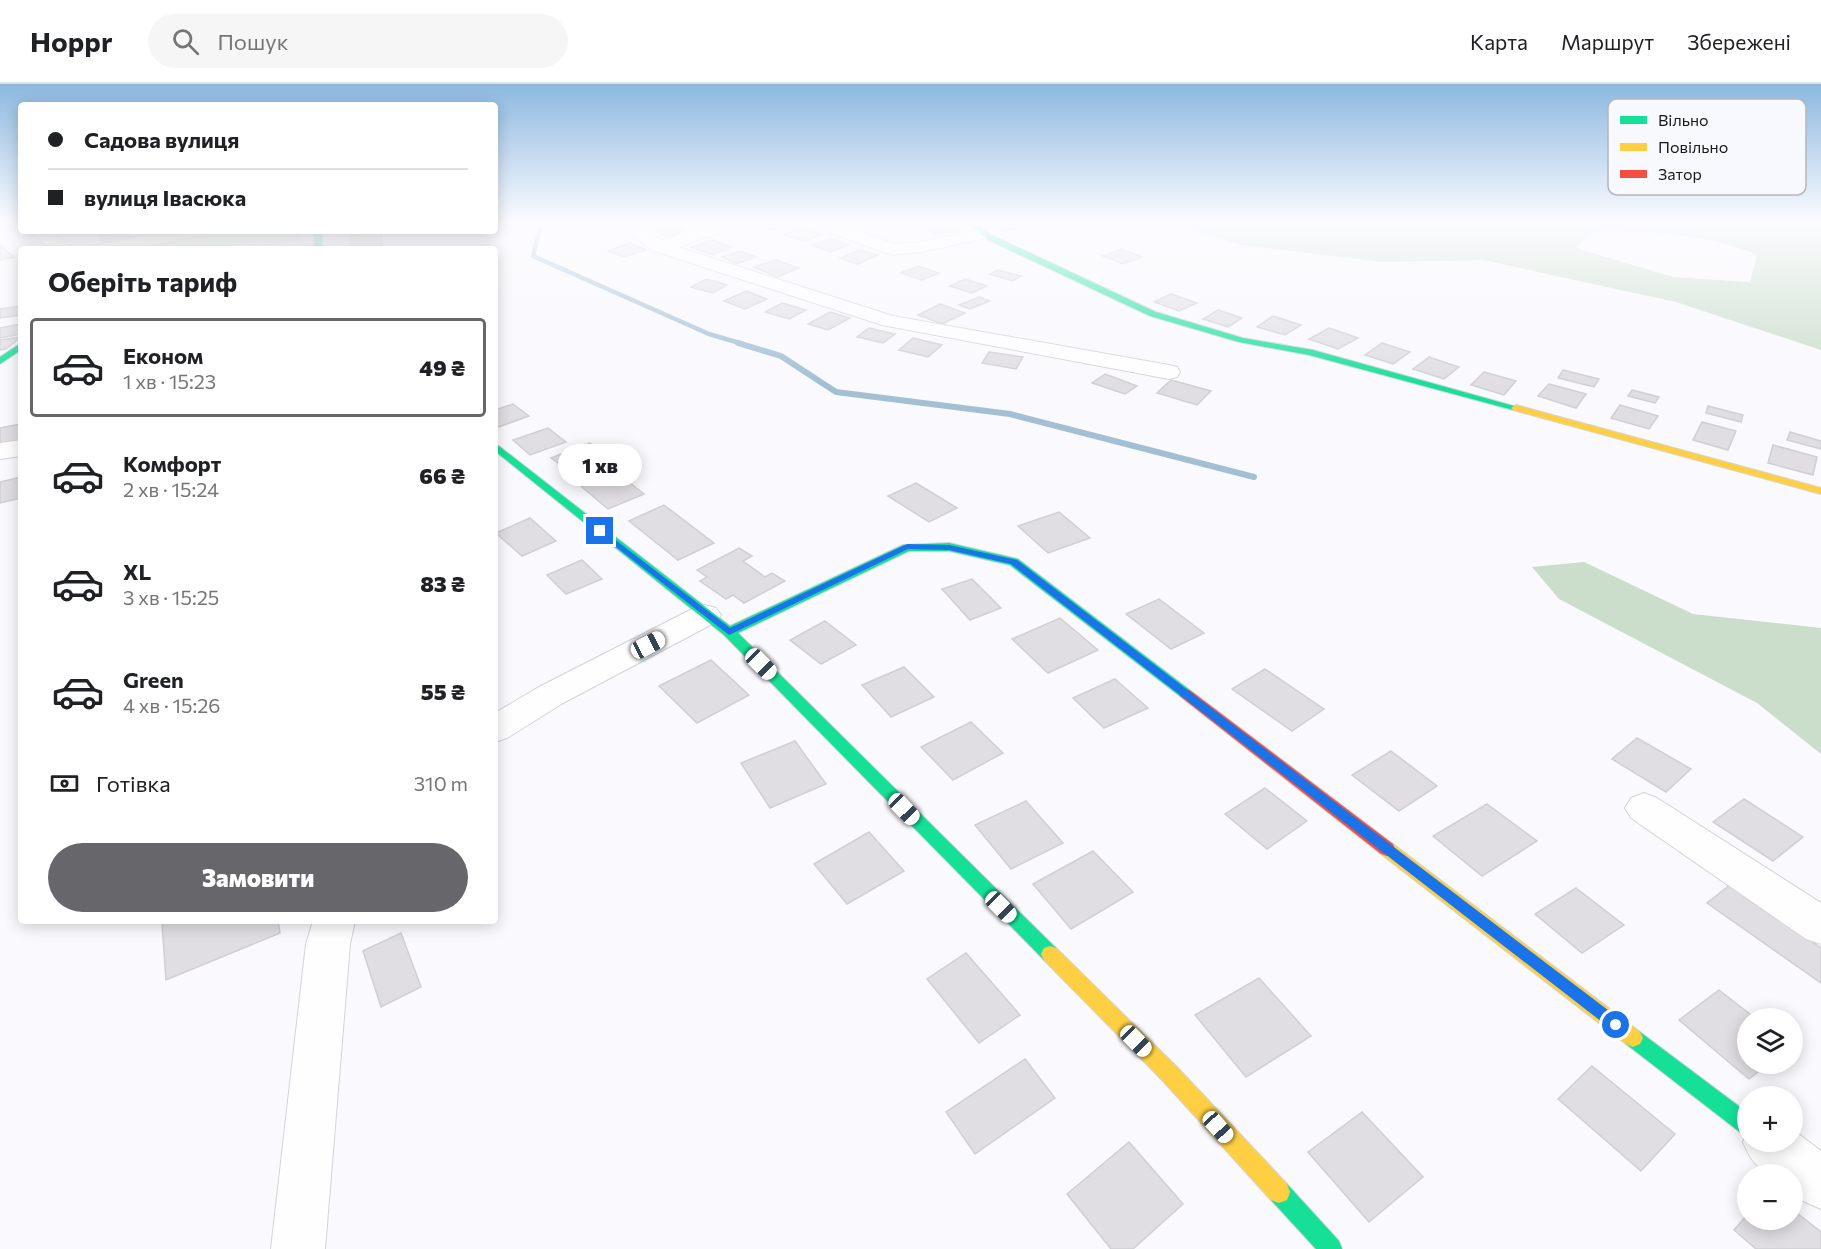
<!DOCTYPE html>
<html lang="uk">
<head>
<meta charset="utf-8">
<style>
	body { margin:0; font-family:Commissioner,sans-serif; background:#f6f6f6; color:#202124; height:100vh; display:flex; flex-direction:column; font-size:22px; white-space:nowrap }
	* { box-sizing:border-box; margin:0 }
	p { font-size:20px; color:#757577 }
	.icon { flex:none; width:33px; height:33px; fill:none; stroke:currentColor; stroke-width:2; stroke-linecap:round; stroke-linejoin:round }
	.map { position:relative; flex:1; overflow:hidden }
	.panel { position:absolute; left:18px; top:162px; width:480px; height:678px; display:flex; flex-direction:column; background:#fff; border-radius:6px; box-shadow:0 3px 15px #0003 }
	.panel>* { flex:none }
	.banner { position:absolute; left:18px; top:18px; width:480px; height:132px; border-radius:6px; box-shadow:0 3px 15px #0003; display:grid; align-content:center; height:132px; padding:0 30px; background:#fff }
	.fabs { position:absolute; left:1737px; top:924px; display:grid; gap:12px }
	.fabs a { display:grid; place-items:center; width:66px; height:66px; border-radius:50%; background:#fff; box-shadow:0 3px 15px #0003; font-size:30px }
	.end { position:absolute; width:27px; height:27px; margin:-14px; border:8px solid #1a73e8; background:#fff; box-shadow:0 0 0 3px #fff }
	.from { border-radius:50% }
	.bubble { position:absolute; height:42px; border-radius:21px; background:#fff; box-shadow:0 3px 15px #0003; font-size:20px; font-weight:800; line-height:42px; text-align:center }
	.car { position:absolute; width:18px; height:36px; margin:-18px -9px; border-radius:8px; box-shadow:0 0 4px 2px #0007; background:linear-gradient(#fff 24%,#345 0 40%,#fff 0 76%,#345 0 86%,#fff 0) }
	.banner b { display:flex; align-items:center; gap:21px; height:57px; font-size:22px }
	.banner b+b { border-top:2px solid #e0e0e0 }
	.banner i { width:15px; height:15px; background:#202124 }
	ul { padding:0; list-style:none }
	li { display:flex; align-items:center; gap:18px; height:99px; margin:0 12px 9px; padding:0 18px; border:3px solid transparent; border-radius:6px }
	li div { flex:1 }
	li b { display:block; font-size:22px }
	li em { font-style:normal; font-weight:800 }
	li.current { border-color:#67676b }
	li>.icon { width:54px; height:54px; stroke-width:1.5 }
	h2 { padding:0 30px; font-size:27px; line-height:72px }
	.pay { display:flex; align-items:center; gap:15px; height:66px; padding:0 30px; font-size:22px }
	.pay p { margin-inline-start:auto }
	.action { display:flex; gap:12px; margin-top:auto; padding:12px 30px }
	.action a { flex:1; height:69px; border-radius:36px; background:#67676b; color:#fff; font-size:24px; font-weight:800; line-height:69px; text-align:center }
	header { display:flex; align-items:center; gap:36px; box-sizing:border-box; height:84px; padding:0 30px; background:#fff; border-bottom:2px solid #e0e0e0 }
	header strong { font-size:28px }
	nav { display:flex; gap:33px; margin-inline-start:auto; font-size:21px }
	.search { width:420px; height:54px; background:#f6f6f6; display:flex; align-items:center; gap:15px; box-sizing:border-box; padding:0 21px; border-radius:33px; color:#757577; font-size:22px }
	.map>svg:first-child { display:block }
	.green { fill:#deeddf }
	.forest { fill:#cbddcb; fill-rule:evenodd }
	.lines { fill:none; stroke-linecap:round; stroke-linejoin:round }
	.stream-far1 { stroke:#a2bfd4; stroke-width:4.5 }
	.stream { stroke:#a2bfd4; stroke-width:6 }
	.building { fill:#e0dee2; stroke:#d0cfd3; stroke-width:1.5 }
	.street-casing { stroke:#d4d4d8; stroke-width:2 }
	.fast-casing { stroke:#d4d4d8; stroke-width:2 }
	.slow-casing { stroke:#d4d4d8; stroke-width:2 }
	.jam-casing { stroke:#d4d4d8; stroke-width:2 }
	.street { fill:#fefeff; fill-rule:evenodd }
	.fast { fill:#16e098; fill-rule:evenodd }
	.slow { fill:#ffcf43; fill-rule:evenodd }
	.jam { fill:#f24e42; fill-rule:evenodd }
	.route { fill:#1a73e8 }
	.key { fill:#f8f8ff; stroke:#b5b5bb; stroke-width:1.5 }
	.key-label { font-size:16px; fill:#18181c }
</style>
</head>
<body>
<header>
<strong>Hoppr</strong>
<div class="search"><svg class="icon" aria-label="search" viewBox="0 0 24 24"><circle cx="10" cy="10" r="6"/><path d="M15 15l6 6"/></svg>Пошук</div>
<nav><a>Карта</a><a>Маршрут</a><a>Збережені</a></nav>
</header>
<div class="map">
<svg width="1821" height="1165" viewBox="0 0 1821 1165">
	<rect width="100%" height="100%" fill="#f9f9fe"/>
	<!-- green -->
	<polygon class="green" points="227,147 296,147 301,156 266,162 263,156 215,165 122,165"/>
	<!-- forest -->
	<g class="forest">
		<path d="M1191,137H1821V266L1676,218L1483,176L1382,178L1242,161L1191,146ZM1593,148C1650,147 1705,149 1757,171L1750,198L1673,193L1576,164Z"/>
		<polygon points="1584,478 1693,530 1821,544 1821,670 1757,619 1559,515 1532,483"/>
	</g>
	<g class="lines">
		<!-- stream-far1 -->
		<polyline class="stream-far1" points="542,137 533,172 709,250 743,260"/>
		<!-- stream -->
		<polyline class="stream" points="738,259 781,272 836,308 1010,330 1254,393"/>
	</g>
	<!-- building -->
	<g class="building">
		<polygon points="760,137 785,137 790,140 770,146 754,139"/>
		<polygon points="1000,137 1014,137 1025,143 1005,147 990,140"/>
		<polygon points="949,138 961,146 935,150 924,142"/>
		<polygon points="677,141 686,148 665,152 655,145"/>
		<polygon points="802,144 822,151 804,157 783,150"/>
		<polygon points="128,147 131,153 163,147 186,147 105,164 99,151"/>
		<polygon points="381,147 382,162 350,165 350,151"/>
		<polygon points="830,155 849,161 831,168 811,161"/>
		<polygon points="712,156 732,163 712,171 691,163"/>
		<polygon points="630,159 646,166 624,173 608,167"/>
		<polygon points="0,161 14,173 0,176"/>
		<polygon points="1122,165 1142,173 1123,180 1103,172"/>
		<polygon points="859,166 878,171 858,180 840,174"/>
		<polygon points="741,167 756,173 737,180 722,173"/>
		<polygon points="776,176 799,184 777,193 754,183"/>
		<polygon points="918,182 939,189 922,196 901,189"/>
		<polygon points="998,186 1021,192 1013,197 990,190"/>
		<polygon points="706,195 727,201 713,209 691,203"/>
		<polygon points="965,195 987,202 972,209 950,202"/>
		<polygon points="746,207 767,215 745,225 724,217"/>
		<polygon points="1171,210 1197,219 1179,227 1154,218"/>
		<polygon points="979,213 990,217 970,225 959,221"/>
		<polygon points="782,219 806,226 789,235 765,228"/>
		<polygon points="940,220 965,229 942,240 918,231"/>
		<polygon points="21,222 21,231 0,234 0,225"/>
		<polygon points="1218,226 1242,234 1228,243 1203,235"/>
		<polygon points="830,228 850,234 828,246 808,240"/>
		<polygon points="1273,232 1301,241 1285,251 1257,243"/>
		<polygon points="21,240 21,250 0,254 0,244"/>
		<polygon points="869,244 895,250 883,259 857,253"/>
		<polygon points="1329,244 1358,254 1338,265 1309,255"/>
		<polygon points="21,253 6,265 0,266 0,256"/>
		<polygon points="913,254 942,261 928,273 899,266"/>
		<polygon points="1382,259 1410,268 1393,280 1365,271"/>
		<polygon points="989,268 1023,273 1016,285 982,279"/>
		<polygon points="1429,273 1459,283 1444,295 1413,285"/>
		<polygon points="1563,286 1599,295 1594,303 1558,294"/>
		<polygon points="1484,288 1516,297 1504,311 1471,301"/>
		<polygon points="1105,290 1137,302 1125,310 1092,299"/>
		<polygon points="1171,296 1211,307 1197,321 1157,309"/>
		<polygon points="1549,300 1586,310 1576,324 1538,312"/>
		<polygon points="1632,306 1659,313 1655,319 1628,312"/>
		<polygon points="513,320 529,332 496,344 495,326"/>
		<polygon points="1620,321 1658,332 1649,345 1611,334"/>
		<polygon points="1708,322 1743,331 1741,338 1706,329"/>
		<polygon points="1702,338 1736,347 1728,366 1693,356"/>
		<polygon points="21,340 21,356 0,360 0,344"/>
		<polygon points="548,344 566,358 530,371 513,356"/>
		<polygon points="1790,348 1821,357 1821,365 1787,356"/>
		<polygon points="590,359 611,373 572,389 551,374"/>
		<polygon points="1773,361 1817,373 1813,391 1768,379"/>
		<polygon points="611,384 644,410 608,425 576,398"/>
		<polygon points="21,393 21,414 0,419 0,398"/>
		<polygon points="916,399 957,424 929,438 888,412"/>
		<polygon points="664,421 714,459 678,476 629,437"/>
		<polygon points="1059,428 1090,454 1048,469 1018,442"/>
		<polygon points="530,434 556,457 522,472 496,449"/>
		<polygon points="739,464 752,472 743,477 765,493 772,489 785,497 744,519 733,511 726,515 700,497 707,493 697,486"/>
		<polygon points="582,476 602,495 566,510 547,491"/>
		<polygon points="972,495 1001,524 970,536 942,505"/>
		<polygon points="1159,515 1204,549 1171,565 1126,530"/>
		<polygon points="1060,534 1098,566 1048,589 1012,555"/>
		<polygon points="825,537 856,561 821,580 790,556"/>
		<polygon points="711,576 749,611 697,639 659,602"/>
		<polygon points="904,583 934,613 891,633 862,601"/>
		<polygon points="1265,585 1324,625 1292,647 1232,605"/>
		<polygon points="1115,595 1148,624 1104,644 1073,614"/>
		<polygon points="971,638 1003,669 953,696 921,663"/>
		<polygon points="1637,654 1691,685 1666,708 1612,675"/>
		<polygon points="795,657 826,700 770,724 741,679"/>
		<polygon points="1391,667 1437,702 1399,727 1352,691"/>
		<polygon points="1265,704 1307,737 1267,765 1225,730"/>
		<polygon points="1744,715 1803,753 1773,777 1713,738"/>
		<polygon points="1026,717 1063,759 1011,785 975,741"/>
		<polygon points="1487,720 1537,757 1482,792 1433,752"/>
		<polygon points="869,748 904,787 847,820 814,780"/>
		<polygon points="1093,767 1133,808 1071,845 1033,800"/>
		<polygon points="1730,801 1821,864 1821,899 1707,819"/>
		<polygon points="1576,804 1624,841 1582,869 1535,830"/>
		<polygon points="168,837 278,837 280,849 166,896 162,839"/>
		<polygon points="401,849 421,903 381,923 363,867"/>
		<polygon points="966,869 1020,931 979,959 927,895"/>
		<polygon points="1259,894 1311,952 1246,993 1195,931"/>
		<polygon points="1719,906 1755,934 1748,934 1748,980 1768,980 1749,995 1679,936"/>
		<polygon points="1025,975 1055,1014 975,1070 946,1028"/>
		<polygon points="1592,982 1675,1050 1641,1087 1558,1015"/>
		<polygon points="1362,1028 1423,1093 1369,1138 1308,1068"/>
		<polygon points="1129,1058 1183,1120 1133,1165 1111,1165 1067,1110"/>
		<polygon points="1792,1125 1821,1148 1821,1165 1756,1165 1734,1146 1748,1130 1748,1136 1792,1136"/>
	</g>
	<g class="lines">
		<!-- street casing -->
		<g class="street-casing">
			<g id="street">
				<polygon points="612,137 632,137 662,156 717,137 743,137 741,141 678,163 893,232 1169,281 1177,283 1180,288 1177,293 1169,295 882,241 654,167"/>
				<polygon points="806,137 831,137 894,160 921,158 985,144 991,145 994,149 991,153 921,168 892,171 808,141"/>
				<polygon points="28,147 49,147 73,165 52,165"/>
				<polygon points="170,147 207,147 204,151 198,152 130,165 93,165 96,161 102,160"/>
				<polygon points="21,356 21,372 0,375 0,359"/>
				<polygon points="705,521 716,524 721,531 716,538 563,619 507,654 495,658 495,629 539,603 694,524"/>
				<polygon points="1644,709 1657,714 1821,819 1821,860 1806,855 1631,734 1625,724 1631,714"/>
				<polygon points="313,837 355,837 350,860 325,1165 271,1165 306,860"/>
				<path d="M1792,1045L1821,1067V1125L1803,1117L1792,1109V1090C1763,1090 1754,1085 1743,1058L1748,1047V1058H1792Z"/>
			</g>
		</g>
		<!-- fast casing -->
		<g class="fast-casing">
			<g id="fast">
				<polygon points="966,137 974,137 994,152 1156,228 1243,254 1313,266 1521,324 1513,326 1309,271 1239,258 1150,232 988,156"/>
				<polygon points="314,147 322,147 322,165 301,165 315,161"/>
				<polygon points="21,259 21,266 0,280 0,273"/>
				<polygon points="495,359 730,542 903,461 949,459 1018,475 1191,607 1193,610 1191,613 1181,613 1010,481 949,467 909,467 738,549 1056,864 1059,870 1056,876 1050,878 1044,876 724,551 495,367"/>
				<polygon points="1633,945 1640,948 1748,1029 1748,1052 1741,1049 1626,960 1623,954 1626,948"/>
				<polygon points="1279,1097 1287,1100 1339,1157 1342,1165 1316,1165 1271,1116 1268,1108 1271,1100"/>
			</g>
		</g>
		<!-- slow casing -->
		<g class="slow-casing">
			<g id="slow">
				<polygon points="1516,321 1821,404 1821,410 1513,326 1511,324"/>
				<polygon points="1387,758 1393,760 1640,948 1643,954 1640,960 1633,963 1626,960 1381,770 1379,765 1381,760"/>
				<polygon points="1050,862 1056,864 1177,983 1287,1100 1290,1108 1287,1116 1279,1119 1271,1116 1163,997 1044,876 1041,870 1044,864"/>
			</g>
		</g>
		<!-- jam casing -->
		<g class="jam-casing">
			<polygon id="jam" points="1186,605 1191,607 1393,760 1395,765 1393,770 1387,772 1381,770 1181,613 1179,610"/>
		</g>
		<!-- street -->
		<use href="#street" class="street"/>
		<!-- fast -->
		<use href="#fast" class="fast"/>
		<!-- slow -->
		<use href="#slow" class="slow"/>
		<!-- jam -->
		<use href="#jam" class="jam"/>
	</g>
	<!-- sky -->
	<linearGradient id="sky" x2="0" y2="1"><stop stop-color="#8cb8e0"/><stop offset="0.46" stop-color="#fcfcff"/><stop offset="1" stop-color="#fcfcff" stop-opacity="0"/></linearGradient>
	<rect width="1821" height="301" fill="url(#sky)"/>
	<!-- route -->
	<polygon class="route" points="600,444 730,544 907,460 949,461 1017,476 1621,936 1623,941 1621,945 1616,947 1611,945 1011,480 949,466 908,465 729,551 597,448 597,445"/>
	<!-- legend -->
	<rect x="1608" y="15" width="198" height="96" rx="9" class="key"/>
	<rect x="1620" y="32" width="27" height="8" fill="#16e098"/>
	<rect x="1620" y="59" width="27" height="8" fill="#ffcf43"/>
	<rect x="1620" y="86" width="27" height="8" fill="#f24e42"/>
	<g class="key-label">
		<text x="1658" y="42">Вільно</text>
		<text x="1658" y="69">Повільно</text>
		<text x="1658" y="96">Затор</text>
	</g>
</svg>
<div class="fabs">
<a><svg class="icon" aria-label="layers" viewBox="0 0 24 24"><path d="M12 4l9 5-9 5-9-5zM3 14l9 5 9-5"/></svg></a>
<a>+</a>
<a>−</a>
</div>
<i class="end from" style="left:1616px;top:941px"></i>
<i class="end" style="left:600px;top:447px"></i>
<div class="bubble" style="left:558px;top:360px;width:84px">1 хв</div>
<i class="car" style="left:648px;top:561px;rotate:62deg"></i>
<i class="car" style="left:761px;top:580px;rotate:135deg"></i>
<i class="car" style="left:904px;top:725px;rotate:136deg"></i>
<i class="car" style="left:1001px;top:823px;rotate:135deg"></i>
<i class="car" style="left:1136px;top:957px;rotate:135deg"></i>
<i class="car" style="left:1218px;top:1043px;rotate:138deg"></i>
<div class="banner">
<b><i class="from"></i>Садова вулиця</b>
<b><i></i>вулиця Івасюка</b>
</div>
<section class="panel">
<h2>Оберіть тариф</h2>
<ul>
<li class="current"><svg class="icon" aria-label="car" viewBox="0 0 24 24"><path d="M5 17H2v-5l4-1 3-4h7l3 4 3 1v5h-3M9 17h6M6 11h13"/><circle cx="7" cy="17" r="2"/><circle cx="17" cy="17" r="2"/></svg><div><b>Економ</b><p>1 хв · 15:23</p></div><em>49 ₴</em></li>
<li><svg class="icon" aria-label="car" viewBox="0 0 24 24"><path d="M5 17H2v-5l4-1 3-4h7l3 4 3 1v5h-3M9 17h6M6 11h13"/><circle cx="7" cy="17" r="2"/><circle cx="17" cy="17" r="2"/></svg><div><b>Комфорт</b><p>2 хв · 15:24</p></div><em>66 ₴</em></li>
<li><svg class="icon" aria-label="car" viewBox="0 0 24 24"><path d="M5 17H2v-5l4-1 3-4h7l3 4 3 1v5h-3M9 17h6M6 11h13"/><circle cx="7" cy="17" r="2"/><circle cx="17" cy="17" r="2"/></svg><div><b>XL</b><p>3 хв · 15:25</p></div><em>83 ₴</em></li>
<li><svg class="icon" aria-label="car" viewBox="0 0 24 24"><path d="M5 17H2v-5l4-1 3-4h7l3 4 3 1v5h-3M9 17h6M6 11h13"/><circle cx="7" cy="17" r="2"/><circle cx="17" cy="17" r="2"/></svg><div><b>Green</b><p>4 хв · 15:26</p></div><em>55 ₴</em></li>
</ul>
<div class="pay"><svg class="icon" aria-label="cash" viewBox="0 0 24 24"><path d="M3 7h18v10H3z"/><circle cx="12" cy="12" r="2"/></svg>Готівка<p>310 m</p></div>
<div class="action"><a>Замовити</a></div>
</section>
</div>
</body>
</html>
